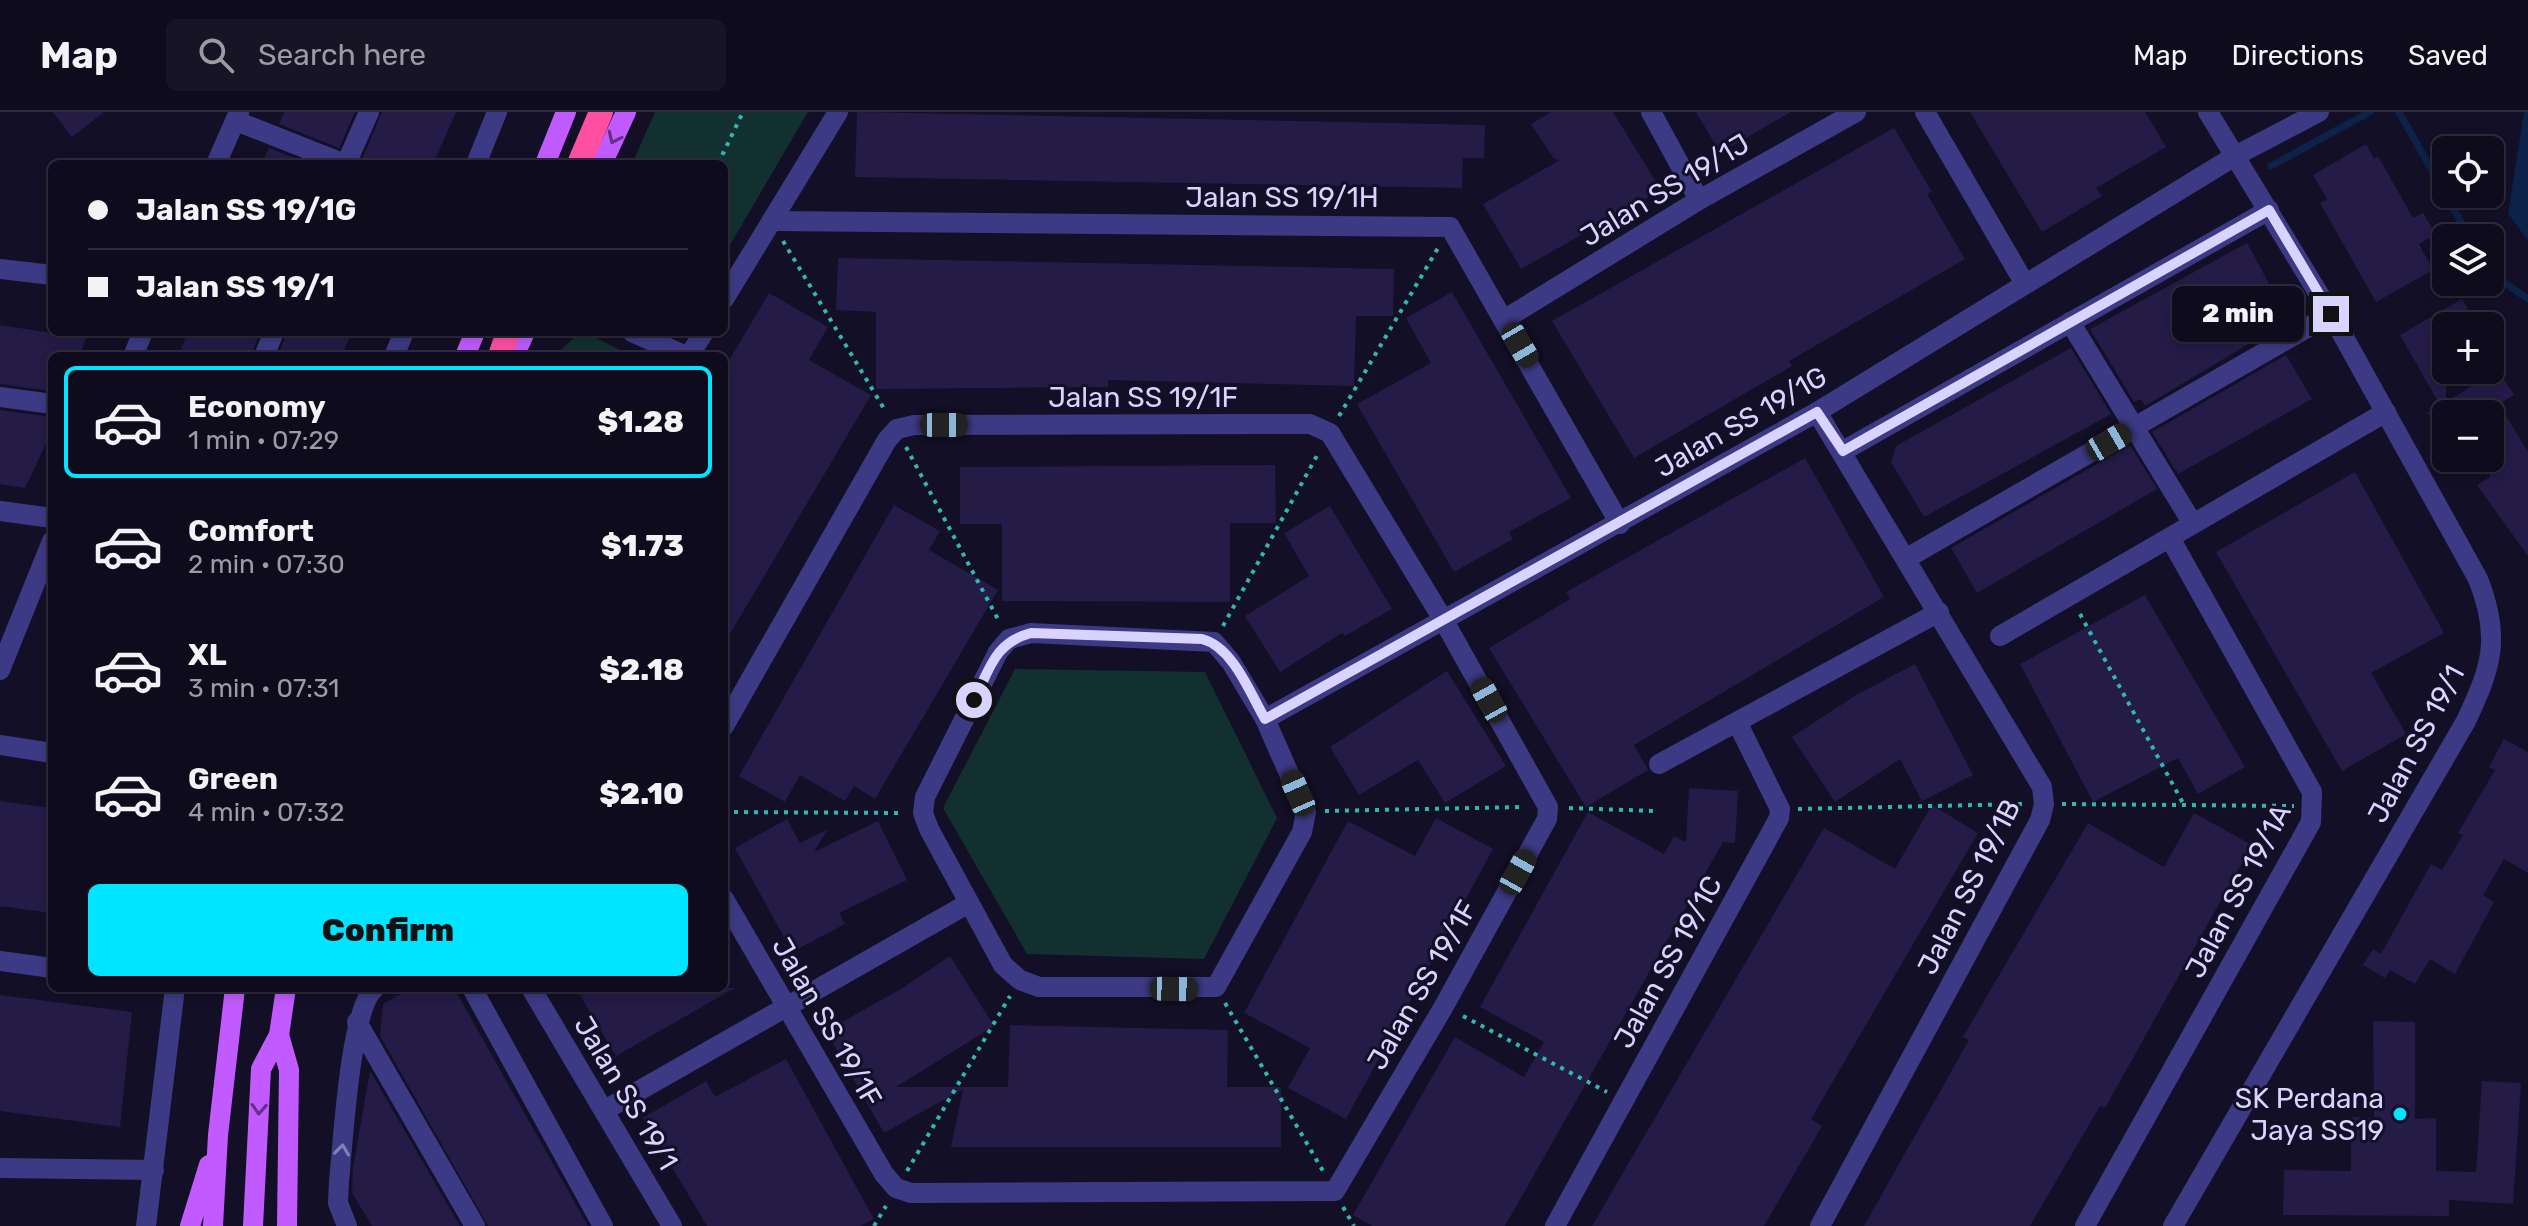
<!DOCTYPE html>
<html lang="en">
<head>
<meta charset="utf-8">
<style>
	body { margin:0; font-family:Rubik,sans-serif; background:#171425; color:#f1f3f6; height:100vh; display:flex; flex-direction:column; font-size:30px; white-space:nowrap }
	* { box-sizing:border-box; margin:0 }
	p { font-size:26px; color:#9b9ba3 }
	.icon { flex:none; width:44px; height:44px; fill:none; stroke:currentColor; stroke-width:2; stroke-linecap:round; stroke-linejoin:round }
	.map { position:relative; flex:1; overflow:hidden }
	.sheet { position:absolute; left:48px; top:240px; width:680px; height:640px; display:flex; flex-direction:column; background:#0e0b1c; border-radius:12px; box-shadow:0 4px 12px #0003,0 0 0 2px #2e2b3b }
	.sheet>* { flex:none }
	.top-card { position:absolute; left:48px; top:48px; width:680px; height:176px; border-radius:12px; box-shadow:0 4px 12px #0003,0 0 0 2px #2e2b3b; display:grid; align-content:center; height:176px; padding:0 40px; background:#0e0b1c }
	.buttons { position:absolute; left:2432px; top:24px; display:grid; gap:16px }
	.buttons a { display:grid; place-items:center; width:72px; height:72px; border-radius:12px; background:#0e0b1c; box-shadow:0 4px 12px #0003,0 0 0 2px #2e2b3b; font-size:40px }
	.end { position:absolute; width:36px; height:36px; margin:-18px; border:10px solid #d9d4ff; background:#111; box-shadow:0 0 0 4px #111 }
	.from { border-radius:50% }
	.bubble { position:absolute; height:56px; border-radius:12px; background:#0e0b1c; box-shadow:0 4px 12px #0003,0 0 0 2px #2e2b3b; font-size:26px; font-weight:800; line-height:56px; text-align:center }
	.car { position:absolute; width:24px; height:48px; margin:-24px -12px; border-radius:10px; box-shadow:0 0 6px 2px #0007; background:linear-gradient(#222 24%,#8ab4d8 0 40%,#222 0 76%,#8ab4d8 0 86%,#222 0) }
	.top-card b { display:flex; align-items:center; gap:28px; height:76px; font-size:30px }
	.top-card b+b { border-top:2px solid #2e2b3b }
	.top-card i { width:20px; height:20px; background:#f1f3f6 }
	ul { padding:14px 0 0; list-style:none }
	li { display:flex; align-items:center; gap:24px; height:112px; margin:0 16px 12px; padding:0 24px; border:4px solid transparent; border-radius:12px }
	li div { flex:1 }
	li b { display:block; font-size:30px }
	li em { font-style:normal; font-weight:800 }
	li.active { border-color:#00e5ff }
	li>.icon { width:72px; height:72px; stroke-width:1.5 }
	.action { display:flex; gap:16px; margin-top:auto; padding:16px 40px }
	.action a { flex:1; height:92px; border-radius:12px; background:#00e5ff; color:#111; font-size:32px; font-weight:800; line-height:92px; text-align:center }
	header { display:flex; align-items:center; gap:48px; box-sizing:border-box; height:112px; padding:0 40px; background:#0e0b1c; border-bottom:2px solid #2e2b3b }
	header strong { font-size:38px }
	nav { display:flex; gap:44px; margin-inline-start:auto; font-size:28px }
	.search { width:560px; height:72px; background:#171425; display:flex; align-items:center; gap:20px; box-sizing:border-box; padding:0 28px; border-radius:12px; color:#9b9ba3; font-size:30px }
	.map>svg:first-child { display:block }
	.green { fill:#12302f }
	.water { fill:#0c2248 }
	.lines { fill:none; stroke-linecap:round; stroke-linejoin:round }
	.stream { stroke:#0c2248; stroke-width:7 }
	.building { fill:#241b47 }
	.path { stroke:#2fb8b0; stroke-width:4; stroke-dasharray:4 6; stroke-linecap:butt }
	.minor { stroke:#3d3a85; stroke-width:20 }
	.major { stroke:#c25bff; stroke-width:20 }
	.highway { stroke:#ff4fa3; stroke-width:24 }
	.oneway { stroke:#623188 }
	.oneway2 { stroke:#837fbc }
	.route { stroke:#d9d4ff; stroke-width:10 }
	.poi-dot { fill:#00e5ff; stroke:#130f26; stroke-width:3 }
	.labels { text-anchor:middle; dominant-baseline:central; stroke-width:6; stroke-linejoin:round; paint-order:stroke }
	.street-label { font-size:28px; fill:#d9d4ff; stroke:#130f26 }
	.poi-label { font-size:28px; fill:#d9d4ff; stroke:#130f26; text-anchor:end }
</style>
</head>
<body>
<header>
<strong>Map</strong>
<div class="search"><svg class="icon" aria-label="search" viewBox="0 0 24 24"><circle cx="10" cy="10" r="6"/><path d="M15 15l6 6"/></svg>Search here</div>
<nav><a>Map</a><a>Directions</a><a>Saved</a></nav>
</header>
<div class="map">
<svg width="2528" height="1114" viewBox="0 0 2528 1114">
	<rect width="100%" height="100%" fill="#130f26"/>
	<!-- green -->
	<g class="green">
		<polygon points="655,0 808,0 724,143 724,52 632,52"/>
		<polygon points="577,223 590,223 632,244 554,244"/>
		<polygon points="1015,557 1205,560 1277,706 1204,847 1027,842 943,696"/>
	</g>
	<!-- water -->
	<polygon class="water" points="2524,0 2528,0 2528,129 2508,101"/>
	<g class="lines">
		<!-- stream -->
		<g class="stream">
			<polyline points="2399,0 2470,126"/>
			<polyline points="2271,54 2370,0"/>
			<polyline points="2490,161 2528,187"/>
		</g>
	</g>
	<!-- building -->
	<g class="building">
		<polygon points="53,0 104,0 72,25"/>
		<polygon points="284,0 355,0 339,36 279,12"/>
		<polygon points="382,0 456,0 433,52 360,52"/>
		<polygon points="857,0 1485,13 1484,46 1463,46 1462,76 855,65"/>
		<polygon points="1551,0 1613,0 1661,78 1521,157 1483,92 1560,48 1554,47 1531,12"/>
		<polygon points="1696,0 1791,0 1720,41"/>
		<polygon points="1970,0 2145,0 2166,35 2096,76 2102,84 2042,120"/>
		<polygon points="1894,16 1932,80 1927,82 1965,147 1789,249 1792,254 1634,346 1552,209"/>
		<polygon points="2366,32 2374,47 2378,44 2413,106 2423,101 2436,122 2419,132 2433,158 2376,190 2320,91 2327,87 2313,63"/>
		<polygon points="269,36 310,52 261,52"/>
		<polygon points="2247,131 2289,208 2145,294 2141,287 2134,290 2090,217"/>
		<polygon points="838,146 1394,157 1393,204 1356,204 1354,274 1108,268 1108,275 876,277 876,200 836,198"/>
		<polygon points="1452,180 1571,386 1509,420 1513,427 1454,460 1357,292 1431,251 1406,206"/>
		<polygon points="769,181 828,215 809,248 871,283 724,532 724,257"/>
		<polygon points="2462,187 2471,203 2453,214 2446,214 2446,290 2498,258 2514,283 2499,292 2528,340 2528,444 2477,373 2490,365 2490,302 2426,302 2440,293 2400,223"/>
		<polygon points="0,213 52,221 86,226 79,244 52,244 52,279 0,272"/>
		<polygon points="188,220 260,220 251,244 178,244"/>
		<polygon points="287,220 352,220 341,244 278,244"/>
		<polygon points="2071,236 2111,302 1924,405 1891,350 1896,334"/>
		<polygon points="2286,243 2312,287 2178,362 2152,320"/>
		<polygon points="0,298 52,305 52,319 25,376 0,372"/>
		<polygon points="2130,333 2157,377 1977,481 1951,436"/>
		<polygon points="1805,346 1884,485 1634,633 1648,658 1586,695 1489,536 1570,487 1566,480"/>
		<polygon points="1275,353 1276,411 1230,411 1230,490 1002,489 1002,412 960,412 960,355"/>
		<polygon points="2355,360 2444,521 2371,561 2406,622 2342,659 2216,440"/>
		<polygon points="894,393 940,419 929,438 998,478 875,687 854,674 845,689 800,663 785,690 739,664"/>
		<polygon points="1330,394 1392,497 1345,524 1342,521 1280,560 1245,504 1309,464 1284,421"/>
		<polygon points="2145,483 2245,655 2198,682 2178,646 2093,690 2020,552"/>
		<polygon points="1915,552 1973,663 1922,689 1900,647 1835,690 1792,625 1856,583"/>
		<polygon points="1447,559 1506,654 1445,691 1418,648 1359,683 1330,635"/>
		<polygon points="2504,627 2528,640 2528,761 2504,747 2483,783 2494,790 2455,862 2430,847 2415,872 2390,858 2385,866 2363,853 2373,837 2381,842 2431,752 2442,758 2463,723 2458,721 2495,658 2489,655"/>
		<polygon points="1689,676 1738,679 1735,731 1723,730 1505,1114 1372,1114 1353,1103 1455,925 1524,965 1544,930 1480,895 1588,700 1664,742 1674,724 1686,730"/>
		<polygon points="0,689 52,696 52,801 0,794"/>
		<polygon points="1932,693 1978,721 1811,1007 1822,1014 1764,1114 1592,1114 1824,716 1895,757"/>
		<polygon points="2194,701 2252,733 2105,996 2100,994 2030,1114 1864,1114 1969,928 1963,925 2088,711 2164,755"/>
		<polygon points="1436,706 1493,737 1346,1007 1288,976 1310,936 1244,901 1348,709 1415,744"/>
		<polygon points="787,707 800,731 828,717 814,740 878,709 907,768 839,801 845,812 792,840 735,736"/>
		<polygon points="950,844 994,914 896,975 1008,975 1010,913 1228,918 1227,975 1281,975 1281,1035 951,1035 963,977 884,1021 826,919 901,877"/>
		<polygon points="411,876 454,876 588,1114 488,1114 380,924 383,892"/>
		<polygon points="576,876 735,876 616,944"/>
		<polygon points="0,883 132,900 120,1015 0,999"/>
		<polygon points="2373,909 2415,910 2415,1007 2436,1006 2436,1059 2476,1060 2482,969 2521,971 2513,1092 2449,1088 2449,1104 2283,1103 2284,1058 2351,1059 2351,1005 2374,1006"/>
		<polygon points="786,947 874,1107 860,1114 707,1114 643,1006 706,969 715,985"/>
		<polygon points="370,959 460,1114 372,1114 352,1081 353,1056"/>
	</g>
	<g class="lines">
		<!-- path -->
		<g class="path">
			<polyline points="718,52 743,0"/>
			<polyline points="783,129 886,300"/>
			<polyline points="1339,304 1438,136"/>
			<polyline points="906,335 1000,511"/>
			<polyline points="2080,502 2184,693"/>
			<polyline points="1223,514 1319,340"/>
			<polyline points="2062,692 2294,694"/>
			<polyline points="1569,696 1654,699"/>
			<polyline points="1798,697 2022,692"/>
			<polyline points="1325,699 1524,695"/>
			<polyline points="724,700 902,701"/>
			<polyline points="1225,891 1323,1059"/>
			<polyline points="1463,904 1607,980"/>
			<polyline points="907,1059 1010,884"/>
			<polyline points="1343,1095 1354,1114"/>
			<polyline points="874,1114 886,1094"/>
		</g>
		<!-- minor -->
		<g class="minor">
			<polyline points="1651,0 1699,88"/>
			<polyline points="1925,0 2025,172"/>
			<polyline points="236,9 345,52"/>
			<polyline points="216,52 239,0"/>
			<polyline points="346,52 369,0"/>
			<polyline points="476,52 497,0"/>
			<polyline points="772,109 1450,115 1620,412"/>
			<polyline points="0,157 52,163"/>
			<polyline points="724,187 838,0"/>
			<polyline points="1505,207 1699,88 1856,0"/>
			<polyline points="2070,210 2193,412"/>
			<polyline points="632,220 686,244"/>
			<polyline points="133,244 143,220"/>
			<polyline points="264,244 274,220"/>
			<polyline points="394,244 404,220"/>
			<polyline points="689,244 704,220"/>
			<polyline points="0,285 52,292"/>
			<polyline points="1817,300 2042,675 2044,692 2040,708 1820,1114"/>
			<polyline points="1843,339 2269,98"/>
			<polyline points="0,399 52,406"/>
			<polyline points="1907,446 2331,202"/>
			<polygon points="1031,521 1214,530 1231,550 1265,607 1306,700 1302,720 1216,875 1039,875 1020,868 1003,853 929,717 923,701 925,685 998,540 1009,527"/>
			<polyline points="2000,524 2386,300"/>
			<polyline points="0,558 52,429"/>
			<polyline points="1265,607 1817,300 2235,44 2319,0"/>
			<polyline points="724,614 887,328 897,317 914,313 1310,312 1330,321 1336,331 1444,509 1548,695 1547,707 1444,894 1335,1079 911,1081 896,1076 884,1062 724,787"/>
			<polyline points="0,633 52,641"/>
			<polyline points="1659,652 1939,500"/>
			<polyline points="0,849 52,856"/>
			<polyline points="472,876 603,1114"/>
			<polyline points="531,876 672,1114"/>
			<polyline points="357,910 475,1114"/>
			<polyline points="605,998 969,791"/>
			<polyline points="0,1056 154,1058"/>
			<polyline points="146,1114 175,876"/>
			<path d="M347,1114L338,1091L339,1069C343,1032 350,895 375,876"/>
			<polyline points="1555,1114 1779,706 1780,697 1737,610"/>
			<polyline points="2085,1114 2311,710 2312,680 2170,426"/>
			<path d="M2173,1114L2466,609C2492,554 2501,525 2478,467L2331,202L2208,0"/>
		</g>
		<!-- major -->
		<g class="major">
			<polyline points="545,52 566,0"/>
			<polyline points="602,52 626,0"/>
			<polyline points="465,244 475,220"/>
			<polyline points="514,244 525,220"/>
			<polyline points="279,923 289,958 287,1114"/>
			<polyline points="190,1114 209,1053"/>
			<polyline points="213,1114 218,1023 235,876"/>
			<polyline points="253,1114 261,957 279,923 286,876"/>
		</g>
		<!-- highway -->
		<g class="highway">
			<polyline points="579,52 601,0"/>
			<polyline points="500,244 508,220"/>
		</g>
	</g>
	<!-- one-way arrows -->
	<defs><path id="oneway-chevron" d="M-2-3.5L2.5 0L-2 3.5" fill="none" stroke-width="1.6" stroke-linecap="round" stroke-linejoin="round" transform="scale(2)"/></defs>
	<g class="oneway">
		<use href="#oneway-chevron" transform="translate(614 26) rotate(115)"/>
		<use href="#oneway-chevron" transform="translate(259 997) rotate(93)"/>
	</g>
	<use class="oneway2" href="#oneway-chevron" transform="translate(342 1038) rotate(-83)"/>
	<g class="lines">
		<!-- route -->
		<path class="route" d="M974,588C990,557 994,531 1031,521L1202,527C1233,535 1250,581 1265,607L1817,300L1843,339L2269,98L2331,202"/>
	</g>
	<!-- markers -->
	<circle class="poi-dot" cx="2400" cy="1002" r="8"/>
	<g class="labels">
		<!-- street labels -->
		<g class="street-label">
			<text transform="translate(1665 78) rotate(-31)">Jalan SS 19/1J</text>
			<text x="1282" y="85">Jalan SS 19/1H</text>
			<text x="1143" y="285">Jalan SS 19/1F</text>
			<text transform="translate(1741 310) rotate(-30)">Jalan SS 19/1G</text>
			<text transform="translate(2416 632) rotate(-62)">Jalan SS 19/1</text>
			<text transform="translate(1969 775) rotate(-63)">Jalan SS 19/1B</text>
			<text transform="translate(2238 779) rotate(-62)">Jalan SS 19/1A</text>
			<text transform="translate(1668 850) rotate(-61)">Jalan SS 19/1C</text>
			<text transform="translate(1422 873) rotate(-60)">Jalan SS 19/1F</text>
			<text transform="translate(827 910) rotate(60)">Jalan SS 19/1F</text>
			<text transform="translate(626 981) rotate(59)">Jalan SS 19/1</text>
		</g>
		<!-- poi labels -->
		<g class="poi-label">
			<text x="2384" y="986">SK Perdana<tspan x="2384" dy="32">Jaya SS19</tspan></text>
		</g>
	</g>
</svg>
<div class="buttons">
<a><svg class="icon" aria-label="locate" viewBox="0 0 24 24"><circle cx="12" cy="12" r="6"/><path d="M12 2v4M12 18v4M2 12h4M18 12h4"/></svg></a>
<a><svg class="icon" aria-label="layers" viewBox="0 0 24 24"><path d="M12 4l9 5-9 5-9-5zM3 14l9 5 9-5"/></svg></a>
<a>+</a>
<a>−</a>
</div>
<i class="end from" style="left:974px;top:588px"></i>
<i class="end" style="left:2331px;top:202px"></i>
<div class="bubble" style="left:2172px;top:174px;width:132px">2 min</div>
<i class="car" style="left:1520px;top:233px;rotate:150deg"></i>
<i class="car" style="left:944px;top:313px;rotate:90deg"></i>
<i class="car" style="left:2109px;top:330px;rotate:60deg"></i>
<i class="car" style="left:1489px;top:588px;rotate:331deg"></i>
<i class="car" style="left:1298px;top:681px;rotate:336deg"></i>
<i class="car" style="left:1518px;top:760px;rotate:29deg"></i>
<i class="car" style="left:1174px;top:877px;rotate:91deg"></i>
<div class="top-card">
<b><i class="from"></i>Jalan SS 19/1G</b>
<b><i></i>Jalan SS 19/1</b>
</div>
<section class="sheet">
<ul>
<li class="active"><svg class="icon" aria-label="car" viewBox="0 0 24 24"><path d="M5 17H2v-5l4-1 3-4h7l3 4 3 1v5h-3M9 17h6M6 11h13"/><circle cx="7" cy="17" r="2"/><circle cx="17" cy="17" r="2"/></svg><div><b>Economy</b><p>1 min · 07:29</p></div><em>$1.28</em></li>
<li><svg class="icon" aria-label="car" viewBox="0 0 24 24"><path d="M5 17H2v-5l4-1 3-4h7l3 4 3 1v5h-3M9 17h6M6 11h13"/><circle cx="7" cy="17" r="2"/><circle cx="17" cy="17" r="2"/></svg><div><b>Comfort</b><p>2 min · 07:30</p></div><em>$1.73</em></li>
<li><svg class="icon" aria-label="car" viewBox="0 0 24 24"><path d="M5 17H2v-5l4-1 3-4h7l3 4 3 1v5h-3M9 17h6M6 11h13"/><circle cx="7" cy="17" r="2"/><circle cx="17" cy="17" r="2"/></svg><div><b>XL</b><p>3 min · 07:31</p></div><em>$2.18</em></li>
<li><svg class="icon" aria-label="car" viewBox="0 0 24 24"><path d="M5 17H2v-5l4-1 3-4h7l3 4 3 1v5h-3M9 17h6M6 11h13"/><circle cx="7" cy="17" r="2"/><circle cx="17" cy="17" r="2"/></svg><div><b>Green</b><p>4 min · 07:32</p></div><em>$2.10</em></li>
</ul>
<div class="action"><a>Confirm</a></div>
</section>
</div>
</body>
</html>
